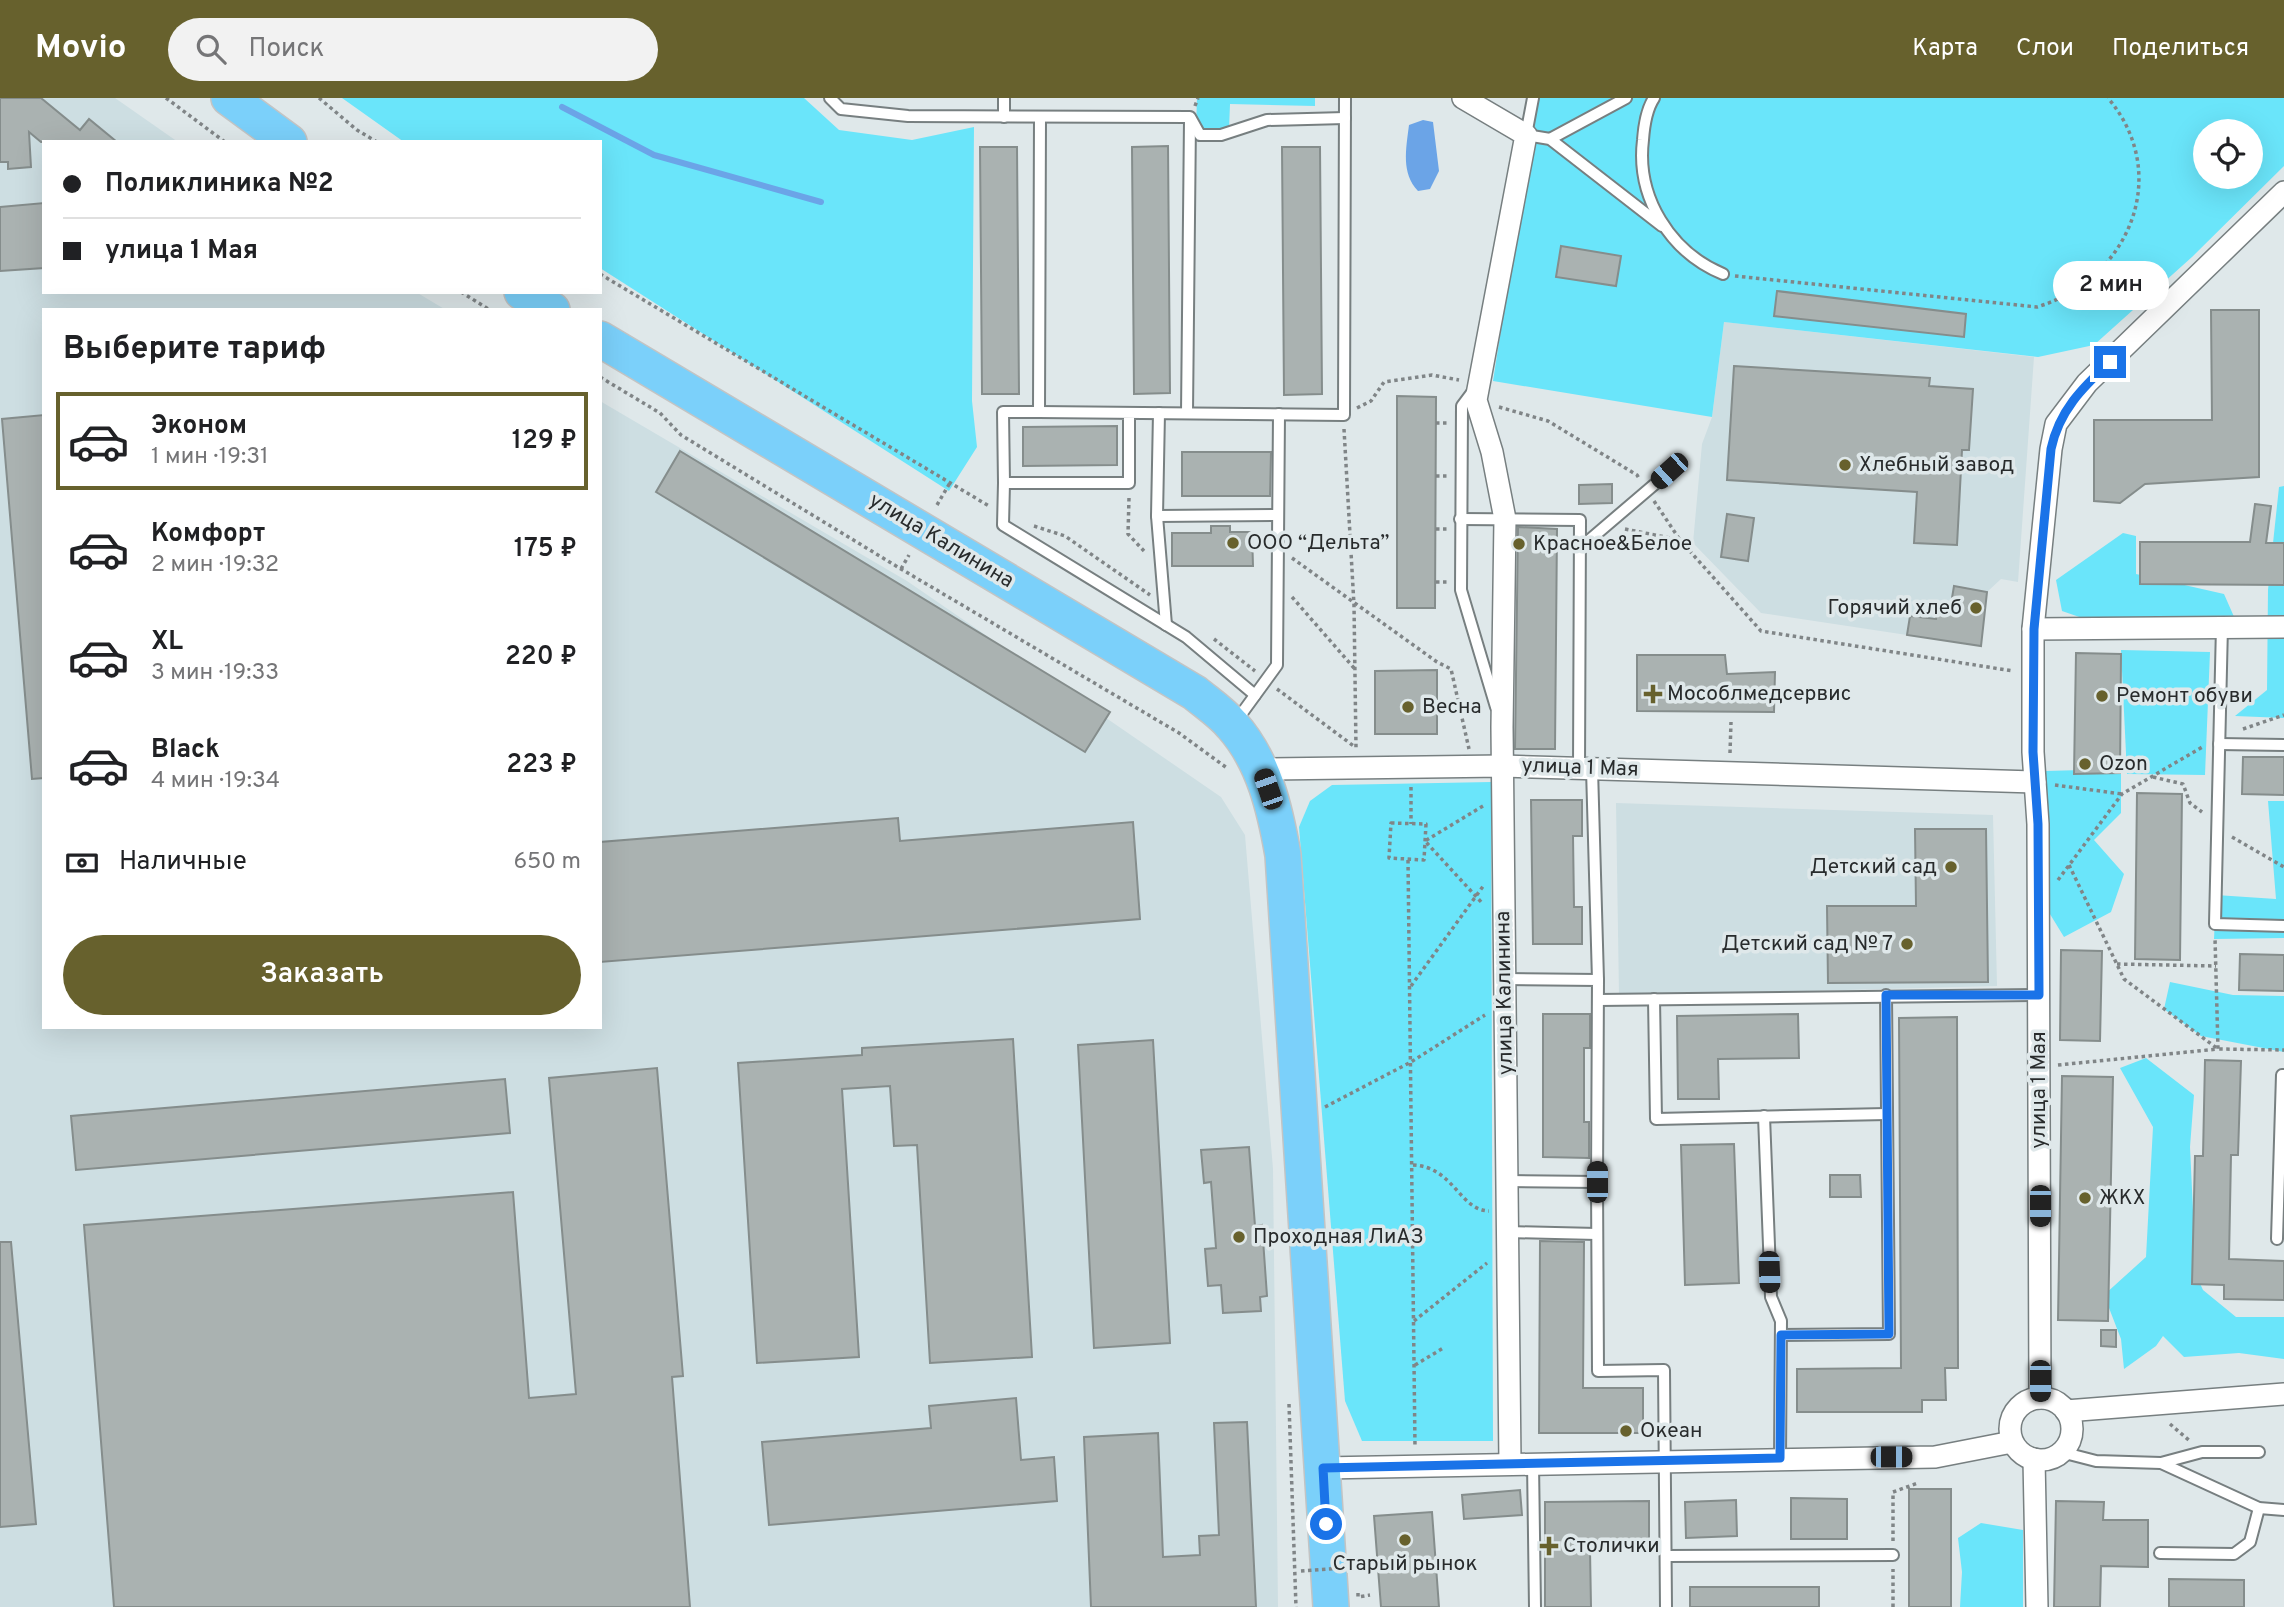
<!DOCTYPE html>
<html lang="ru">
<head>
<meta charset="utf-8">
<style>
	body { margin:0; font-family:Overpass,sans-serif; background:#f2f2f2; color:#202124; height:100vh; display:flex; flex-direction:column; font-size:26px; white-space:nowrap }
	* { box-sizing:border-box; margin:0 }
	p { font-size:23px; color:#757577 }
	.icon { flex:none; width:38px; height:38px; fill:none; stroke:currentColor; stroke-width:2; stroke-linecap:round; stroke-linejoin:round }
	.map { position:relative; flex:1; overflow:hidden }
	.drawer { position:absolute; left:42px; top:210px; width:560px; height:721px; display:flex; flex-direction:column; background:#fff; border-radius:0px; box-shadow:0 7px 28px #0002 }
	.drawer>* { flex:none }
	.hud { position:absolute; left:42px; top:42px; width:560px; height:154px; border-radius:0px; box-shadow:0 7px 28px #0002; display:grid; align-content:center; height:154px; padding:0 21px; background:#fff }
	.fabs { position:absolute; left:2193px; top:21px; display:grid; gap:14px }
	.fabs a { display:grid; place-items:center; width:70px; height:70px; border-radius:50%; background:#fff; box-shadow:0 7px 28px #0002; font-size:35px }
	.end { position:absolute; width:32px; height:32px; margin:-16px; border:9px solid #1a73e8; background:#fff; box-shadow:0 0 0 4px #fff }
	.from { border-radius:50% }
	.bubble { position:absolute; height:49px; border-radius:24px; background:#fff; box-shadow:0 7px 28px #0002; font-size:23px; font-weight:600; line-height:49px; text-align:center }
	.car { position:absolute; width:21px; height:42px; margin:-21px -10px; border-radius:9px; box-shadow:0 0 5px 2px #0007; background:linear-gradient(#222 24%,#8ab4d8 0 40%,#222 0 76%,#8ab4d8 0 86%,#222 0) }
	.hud b { display:flex; align-items:center; gap:24px; height:66px; font-size:26px }
	.hud b+b { border-top:2px solid #e0e0e0 }
	.hud i { width:18px; height:18px; background:#202124 }
	ul { padding:0; list-style:none }
	li { display:flex; align-items:center; gap:21px; height:98px; margin:0 14px 10px; padding:0 7px; border:4px solid transparent; border-radius:0px }
	li div { flex:1 }
	li b { display:block; font-size:26px }
	li em { font-style:normal; font-weight:600 }
	li.on { border-color:#67612d }
	li>.icon { width:63px; height:63px; stroke-width:1.5 }
	h2 { padding:0 21px; font-size:32px; line-height:84px }
	.pay { display:flex; align-items:center; gap:18px; height:77px; padding:0 21px; font-size:26px }
	.pay p { margin-inline-start:auto }
	.cta { display:flex; gap:14px; margin-top:auto; padding:14px 21px }
	.cta a { flex:1; height:80px; border-radius:42px; background:#67612d; color:#fff; font-size:28px; font-weight:600; line-height:80px; text-align:center }
	header { display:flex; align-items:center; gap:42px; box-sizing:border-box; height:98px; padding:0 35px; background:#67612d; color:#fff }
	header strong { font-size:33px }
	nav { display:flex; gap:38px; margin-inline-start:auto; font-size:24px }
	.search { width:490px; height:63px; background:#f2f2f2; display:flex; align-items:center; gap:18px; box-sizing:border-box; padding:0 24px; border-radius:38px; color:#757577; font-size:26px }
	.map>svg:first-child { display:block }
	.built { fill:#cddee2 }
	.green { fill:#6ae5fa; fill-rule:evenodd }
	.water { fill:#6ba4e7 }
	.lines { fill:none; stroke-linecap:round; stroke-linejoin:round }
	.stream { stroke:#6ba4e7; stroke-width:6 }
	.building { fill:#aab2b1; stroke:#858d8c; stroke-width:2 }
	.service-casing { stroke:#777f80; stroke-width:14 }
	.minor-casing { stroke:#777f80; stroke-width:24 }
	.trunk-casing { stroke:#c3c4c4; stroke-width:38 }
	.path { stroke:#808587; stroke-width:3.5; stroke-dasharray:3.5 3.5; stroke-linecap:butt }
	.service { stroke:#fff; stroke-width:10 }
	.minor { stroke:#fff; stroke-width:21 }
	.trunk { stroke:#7bd0fa; stroke-width:35 }
	.path-bridge { stroke:#808587; stroke-width:3.5; stroke-dasharray:3.5 3.5; stroke-linecap:butt }
	.route { stroke:#1a73e8; stroke-width:9 }
	.poi-dot { fill:#67612d; stroke:#dfe8ea; stroke-width:2.5 }
	.labels { text-anchor:middle; dominant-baseline:central; stroke-width:7; stroke-linejoin:round; paint-order:stroke }
	.poi-label { font-size:21px; fill:#282b2c; stroke:#dfe8ea; text-anchor:start }
	.street-label { font-size:21px; fill:#282b2c; stroke:#dfe8ea }
</style>
</head>
<body>
<header>
<strong>Movio</strong>
<div class="search"><svg class="icon" aria-label="search" viewBox="0 0 24 24"><circle cx="10" cy="10" r="6"/><path d="M15 15l6 6"/></svg>Поиск</div>
<nav><a>Карта</a><a>Слои</a><a>Поделиться</a></nav>
</header>
<div class="map">
<svg width="2284" height="1509" viewBox="0 0 2284 1509">
	<rect width="100%" height="100%" fill="#dfe8ea"/>
	<!-- built -->
	<g class="built">
		<polygon points="0,0 115,0 178,44 44,44 44,194 416,194 446,212 44,212 44,929 600,929 600,303 907,483 1221,699 1245,737 1273,1071 1278,1509 0,1509"/>
		<polygon points="1724,224 2034,259 2018,484 2001,481 1987,494 1954,488 1951,506 1938,505 1936,521 1910,519 1907,537 1761,515 1693,445 1702,346 1712,319"/>
		<polygon points="1616,705 1993,717 1997,888 1619,898"/>
	</g>
	<!-- green -->
	<g class="green">
		<polygon points="342,0 804,0 839,32 912,42 974,29 972,303 977,349 949,393 600,170 600,44 404,44"/>
		<polygon points="1197,0 1315,0 1315,8 1230,6 1229,31 1196,30"/>
		<path d="M1537,0H2284V68L2192,159L2094,247L2038,259L1724,224L1712,319L1493,283ZM2205,33H2250V79H2205Z"/>
		<polygon points="2284,388 2284,620 2235,618 2267,592 2268,492 2279,389"/>
		<polygon points="2123,435 2136,438 2136,476 2224,496 2235,521 2091,523 2062,513 2056,482"/>
		<polygon points="2121,552 2210,554 2205,677 2127,676"/>
		<polygon points="2121,671 2121,715 2094,742 2124,776 2111,814 2064,839 2042,803 2045,673"/>
		<polygon points="1491,684 1493,1343 1362,1343 1345,1303 1299,729 1310,703 1332,687"/>
		<polygon points="2268,703 2284,703 2284,840 2214,841 2216,797 2276,801"/>
		<polygon points="2170,884 2233,897 2284,898 2284,954 2201,938 2164,911"/>
		<polygon points="2146,960 2194,997 2190,1049 2196,1177 2203,1192 2236,1219 2284,1219 2284,1261 2239,1255 2184,1259 2163,1238 2156,1248 2124,1271 2121,1241 2104,1197 2146,1159 2153,1029 2120,970"/>
		<polygon points="1981,1425 2023,1432 2023,1509 1960,1509 1962,1474 1958,1440"/>
	</g>
	<!-- water -->
	<path class="water" d="M1423,22L1433,24L1439,73L1430,91L1418,93C1401,75 1406,51 1409,27Z"/>
	<g class="lines">
		<!-- stream -->
		<polyline class="stream" points="562,9 654,57 821,104"/>
	</g>
	<!-- building -->
	<g class="building">
		<polygon points="0,0 41,0 80,32 89,21 117,44 41,44 29,34 31,69 8,71 8,64 0,64"/>
		<polygon points="1168,48 1170,295 1134,296 1132,49"/>
		<polygon points="980,49 1017,49 1019,296 982,296"/>
		<polygon points="1282,49 1320,49 1322,296 1284,297"/>
		<polygon points="44,105 44,170 0,173 0,109"/>
		<polygon points="1561,148 1621,158 1616,188 1556,179"/>
		<polygon points="1777,193 1966,216 1964,239 1774,218"/>
		<polygon points="2211,212 2259,212 2259,379 2145,386 2120,405 2094,403 2094,322 2212,322"/>
		<polygon points="1734,268 1930,280 1929,288 1973,291 1969,352 1962,352 1957,447 1914,445 1917,394 1727,382"/>
		<polygon points="1397,298 1436,299 1435,510 1397,510"/>
		<polygon points="44,317 44,680 32,681 2,321"/>
		<polygon points="1117,328 1117,367 1023,368 1023,329"/>
		<polygon points="680,353 1110,614 1085,654 656,394"/>
		<polygon points="1182,354 1271,354 1270,398 1182,398"/>
		<polygon points="1612,386 1612,405 1579,406 1579,387"/>
		<polygon points="2255,406 2271,408 2266,445 2284,445 2284,487 2140,486 2140,444 2250,444"/>
		<polygon points="1727,416 1754,420 1748,463 1721,459"/>
		<polygon points="1211,428 1230,428 1230,434 1252,434 1253,468 1172,468 1172,435 1211,435"/>
		<polygon points="1518,429 1557,431 1555,651 1515,651"/>
		<polygon points="1954,488 1987,494 1981,548 1907,537 1910,518 1936,521 1938,505 1951,506"/>
		<polygon points="2076,555 2121,556 2120,675 2074,676"/>
		<polygon points="1637,557 1725,557 1727,576 1775,574 1774,614 1637,613"/>
		<polygon points="1437,572 1437,636 1375,636 1375,573"/>
		<polygon points="2243,659 2284,659 2284,697 2242,696"/>
		<polygon points="2137,695 2182,696 2180,862 2135,861"/>
		<polygon points="1531,702 1582,702 1582,738 1573,738 1574,809 1582,809 1582,846 1533,846"/>
		<polygon points="898,720 900,743 1133,724 1140,821 600,864 600,744"/>
		<polygon points="1915,731 1986,731 1988,884 1828,885 1827,808 1916,808"/>
		<polygon points="2061,852 2102,853 2100,943 2060,942"/>
		<polygon points="2240,856 2284,857 2284,893 2239,892"/>
		<polygon points="1543,916 1590,916 1590,950 1584,950 1584,1024 1589,1024 1589,1060 1543,1059"/>
		<polygon points="1798,916 1799,960 1718,961 1719,1001 1678,1001 1677,918"/>
		<polygon points="1957,919 1958,1270 1945,1270 1946,1302 1922,1302 1922,1314 1797,1314 1797,1271 1901,1270 1899,920"/>
		<polygon points="1013,941 1032,1259 930,1265 917,1047 894,1048 890,988 842,991 859,1259 757,1265 738,965 862,957 862,950"/>
		<polygon points="1153,942 1170,1245 1094,1250 1078,947"/>
		<polygon points="2205,962 2241,963 2238,1057 2231,1057 2229,1161 2284,1163 2284,1202 2224,1201 2224,1187 2192,1186 2195,1058 2203,1058"/>
		<polygon points="657,970 683,1278 672,1279 690,1509 114,1509 84,1127 513,1094 529,1300 576,1296 549,980"/>
		<polygon points="2062,978 2113,979 2108,1223 2058,1222"/>
		<polygon points="505,981 510,1035 76,1072 71,1018"/>
		<polygon points="1734,1046 1739,1185 1685,1187 1681,1047"/>
		<polygon points="1249,1049 1255,1128 1262,1127 1267,1198 1260,1199 1261,1213 1223,1215 1221,1187 1208,1188 1205,1151 1216,1150 1211,1084 1204,1085 1201,1052"/>
		<polygon points="1830,1077 1860,1077 1861,1099 1830,1099"/>
		<polygon points="1540,1143 1584,1144 1583,1290 1643,1290 1643,1335 1539,1335"/>
		<polygon points="0,1144 11,1144 36,1426 0,1429"/>
		<polygon points="2101,1232 2116,1232 2116,1249 2101,1248"/>
		<polygon points="1016,1300 1021,1362 1054,1359 1057,1403 769,1427 762,1344 931,1330 929,1308"/>
		<polygon points="1247,1324 1256,1509 1091,1509 1084,1339 1158,1335 1163,1459 1200,1457 1199,1438 1219,1437 1214,1325"/>
		<rect x="1909" y="1391" width="42" height="118"/>
		<polygon points="1520,1392 1522,1417 1464,1421 1462,1397"/>
		<polygon points="1791,1400 1847,1401 1847,1441 1791,1441"/>
		<polygon points="1736,1402 1737,1438 1686,1440 1685,1404"/>
		<polygon points="1649,1403 1649,1452 1590,1452 1591,1509 1545,1509 1545,1404"/>
		<polygon points="2056,1403 2104,1404 2103,1422 2148,1422 2148,1469 2101,1468 2100,1509 2054,1509"/>
		<polygon points="1432,1414 1439,1509 1381,1509 1374,1418"/>
		<polygon points="2169,1481 2244,1482 2244,1509 2169,1509"/>
		<rect x="1690" y="1489" width="129" height="20"/>
	</g>
	<g class="lines">
		<!-- service casing -->
		<g class="service-casing">
			<g id="service">
				<polyline points="830,0 841,11 908,18 1190,19 1200,37 1221,37 1267,22 1345,20"/>
				<polyline points="1004,0 1004,19"/>
				<polyline points="1533,0 1526,37 1550,41 1662,128"/>
				<path d="M1654,0C1646,12 1644,28 1643,42C1636,99 1670,154 1723,176"/>
				<polyline points="1550,41 1626,0"/>
				<polyline points="1474,292 1462,308 1461,492 1496,609"/>
				<polyline points="1039,314 1040,19"/>
				<polyline points="1129,315 1129,385 1004,385 1003,314 1039,314 1344,317 1345,0"/>
				<polyline points="1159,315 1157,418 1166,527"/>
				<polyline points="1187,315 1190,22"/>
				<polyline points="1004,385 1003,427 1186,539 1255,597"/>
				<polyline points="1157,418 1278,417"/>
				<polyline points="1460,421 1580,422 1579,670"/>
				<polyline points="1580,450 1669,374"/>
				<polyline points="2222,528 2215,826 2284,828"/>
				<polyline points="1237,622 1277,567 1279,316"/>
				<polyline points="2219,646 2284,647"/>
				<polyline points="1592,671 1598,882"/>
				<polyline points="1505,881 1598,882 1597,1084 1507,1083"/>
				<polyline points="1654,901 1656,1021 1887,1016"/>
				<polyline points="1598,902 2039,897"/>
				<polyline points="1764,1018 1771,1199 1781,1223 1780,1359"/>
				<polyline points="1597,1084 1598,1273 1664,1272 1666,1509"/>
				<polyline points="1508,1134 1597,1136"/>
				<polyline points="2277,1141 2282,977 2284,977"/>
				<polyline points="1781,1237 1889,1236 1886,897"/>
				<polyline points="2061,1354 2096,1363 2161,1365 2259,1410 2284,1412"/>
				<polyline points="1533,1365 1535,1509"/>
				<polyline points="2161,1365 2202,1354 2259,1354"/>
				<polyline points="2160,1455 2234,1456 2250,1444 2259,1410"/>
				<polyline points="1666,1458 1893,1457"/>
			</g>
		</g>
		<!-- minor casing -->
		<g class="minor-casing">
			<g id="minor">
				<polyline points="1463,0 1526,37 1476,302 1492,354 1505,421 1502,629 1510,1365"/>
				<polyline points="2033,531 2284,529"/>
				<polyline points="1260,671 1503,668 2035,684"/>
				<polyline points="2040,1300 2038,726 2033,654 2033,531 2051,351 2056,326 2087,285 2284,94"/>
				<circle cx="2041" cy="1331" r="31"/>
				<polyline points="2066,1313 2284,1296"/>
				<polyline points="2034,1361 2037,1509"/>
				<polyline points="1323,1370 1935,1359 2012,1344"/>
			</g>
		</g>
		<!-- trunk casing -->
		<g class="trunk-casing">
			<g id="trunk">
				<polyline points="229,0 289,44"/>
				<polyline points="522,194 552,212"/>
				<path d="M600,241L1195,595C1207,605 1222,615 1232,627C1264,663 1275,711 1283,757L1331,1509"/>
			</g>
		</g>
		<!-- path -->
		<g class="path">
			<polyline points="166,0 225,44"/>
			<polyline points="319,0 357,32 377,44"/>
			<polyline points="1195,8 1198,0"/>
			<polyline points="600,176 989,408"/>
			<path d="M1735,178L2037,209C2129,181 2173,77 2108,0"/>
			<polyline points="461,194 490,212"/>
			<polyline points="600,279 660,315 681,337 901,471 1179,635 1227,670"/>
			<polyline points="1499,309 1548,323 1637,377 1640,382"/>
			<polyline points="1357,310 1371,303 1384,284 1432,277 1459,282"/>
			<polyline points="1436,325 1448,325"/>
			<polyline points="1344,331 1354,507 1356,650"/>
			<polyline points="1436,378 1448,378"/>
			<polyline points="1129,400 1128,436 1144,453"/>
			<polyline points="1654,403 1680,442"/>
			<polyline points="937,407 951,383"/>
			<polyline points="1034,428 1065,438 1150,497"/>
			<polyline points="1436,431 1448,431"/>
			<polyline points="1625,431 1680,442 1761,533 2013,573"/>
			<polyline points="1292,460 1437,564 1451,571 1469,651"/>
			<polyline points="901,471 909,457"/>
			<polyline points="1436,484 1447,484"/>
			<polyline points="1292,499 1354,570"/>
			<polyline points="1214,541 1255,573"/>
			<polyline points="1277,591 1355,649"/>
			<polyline points="2243,631 2284,617"/>
			<polyline points="1730,655 1731,624"/>
			<polyline points="2153,679 2183,686 2190,705 2202,714"/>
			<polyline points="2055,687 2122,696"/>
			<polyline points="1411,689 1411,726"/>
			<polyline points="1483,708 1425,743 1483,806"/>
			<polygon points="1391,725 1426,726 1424,762 1389,760"/>
			<polyline points="2232,739 2284,769"/>
			<polyline points="1408,762 1415,1349"/>
			<polyline points="2069,767 2124,881 2218,951 2284,952"/>
			<polyline points="2058,782 2122,696 2204,648"/>
			<polyline points="2117,866 2216,868"/>
			<polyline points="1411,888 1484,787"/>
			<polyline points="2058,967 2218,951 2215,840"/>
			<polyline points="1325,1009 1411,964 1485,917"/>
			<path d="M1413,1067C1454,1069 1459,1112 1489,1113"/>
			<polyline points="1414,1223 1487,1165"/>
			<polyline points="1415,1267 1445,1249"/>
			<polyline points="1289,1306 1296,1509"/>
			<polyline points="2170,1326 2191,1344"/>
			<polyline points="1893,1443 1893,1394 1918,1385"/>
			<polyline points="1358,1495 1358,1499 1370,1497"/>
			<polyline points="1893,1509 1893,1471"/>
		</g>
		<!-- service -->
		<use href="#service" class="service"/>
		<!-- minor -->
		<use href="#minor" class="minor"/>
		<!-- trunk -->
		<use href="#trunk" class="trunk"/>
		<!-- path-bridge -->
		<polyline class="path-bridge" points="1301,1473 1356,1469"/>
	</g>
	<g class="lines">
		<!-- route -->
		<path class="route" d="M1326,1426L1323,1370L1780,1360L1781,1237L1889,1236L1886,897H2039L2038,726L2033,654L2034,531L2051,351C2059,313 2082,290 2110,264"/>
	</g>
	<!-- markers -->
	<g class="poi-dot">
		<circle cx="1845" cy="367" r="7"/>
		<circle cx="1233" cy="445" r="7"/>
		<circle cx="1519" cy="446" r="7"/>
		<circle cx="1976" cy="510" r="7"/>
		<path d="M1649.5 585.5h7v7h7v7h-7v7h-7v-7h-7v-7h7z"/>
		<circle cx="2102" cy="598" r="7"/>
		<circle cx="1408" cy="609" r="7"/>
		<circle cx="2085" cy="666" r="7"/>
		<circle cx="1951" cy="769" r="7"/>
		<circle cx="1907" cy="846" r="7"/>
		<circle cx="2085" cy="1100" r="7"/>
		<circle cx="1239" cy="1139" r="7"/>
		<circle cx="1626" cy="1333" r="7"/>
		<circle cx="1405" cy="1442" r="7"/>
		<path d="M1545.5 1437.5h7v7h7v7h-7v7h-7v-7h-7v-7h7z"/>
	</g>
	<g class="labels">
		<!-- poi labels -->
		<g class="poi-label">
			<text x="1859" y="367">Хлебный завод</text>
			<text x="1247" y="445">ООО “Дельта”</text>
			<text x="1533" y="446">Красное&amp;Белое</text>
			<text x="1962" y="510" text-anchor="end">Горячий хлеб</text>
			<text x="1667" y="596">Мособлмедсервис</text>
			<text x="2116" y="598">Ремонт обуви</text>
			<text x="1422" y="609">Весна</text>
			<text x="2099" y="666">Ozon</text>
			<text x="1937" y="769" text-anchor="end">Детский сад</text>
			<text x="1893" y="846" text-anchor="end">Детский сад № 7</text>
			<text x="2099" y="1100">ЖКХ</text>
			<text x="1253" y="1139">Проходная ЛиАЗ</text>
			<text x="1640" y="1333">Океан</text>
			<text x="1563" y="1448">Столички</text>
			<text x="1405" y="1466" text-anchor="middle">Старый рынок</text>
		</g>
		<!-- street labels -->
		<g class="street-label">
			<text transform="translate(941 443) rotate(31)">улица Калинина</text>
			<text transform="translate(1580 670) rotate(2)">улица 1 Мая</text>
			<text transform="translate(1505 895) rotate(-91)">улица Калинина</text>
			<text transform="translate(2039 992) rotate(-90)">улица 1 Мая</text>
		</g>
	</g>
</svg>
<div class="fabs">
<a><svg class="icon" aria-label="locate" viewBox="0 0 24 24"><circle cx="12" cy="12" r="6"/><path d="M12 2v4M12 18v4M2 12h4M18 12h4"/></svg></a>
</div>
<i class="end from" style="left:1326px;top:1426px"></i>
<i class="end" style="left:2110px;top:264px"></i>
<div class="bubble" style="left:2053px;top:163px;width:116px">2 мин</div>
<i class="car" style="left:1669px;top:373px;rotate:228deg"></i>
<i class="car" style="left:1268px;top:691px;rotate:341deg"></i>
<i class="car" style="left:1597px;top:1084px;rotate:0deg"></i>
<i class="car" style="left:2040px;top:1108px;rotate:180deg"></i>
<i class="car" style="left:1769px;top:1174px;rotate:178deg"></i>
<i class="car" style="left:2040px;top:1283px;rotate:180deg"></i>
<i class="car" style="left:1891px;top:1359px;rotate:90deg"></i>
<div class="hud">
<b><i class="from"></i>Поликлиника №2</b>
<b><i></i>улица 1 Мая</b>
</div>
<section class="drawer">
<h2>Выберите тариф</h2>
<ul>
<li class="on"><svg class="icon" aria-label="car" viewBox="0 0 24 24"><path d="M5 17H2v-5l4-1 3-4h7l3 4 3 1v5h-3M9 17h6M6 11h13"/><circle cx="7" cy="17" r="2"/><circle cx="17" cy="17" r="2"/></svg><div><b>Эконом</b><p>1 мин · 19:31</p></div><em>129 ₽</em></li>
<li><svg class="icon" aria-label="car" viewBox="0 0 24 24"><path d="M5 17H2v-5l4-1 3-4h7l3 4 3 1v5h-3M9 17h6M6 11h13"/><circle cx="7" cy="17" r="2"/><circle cx="17" cy="17" r="2"/></svg><div><b>Комфорт</b><p>2 мин · 19:32</p></div><em>175 ₽</em></li>
<li><svg class="icon" aria-label="car" viewBox="0 0 24 24"><path d="M5 17H2v-5l4-1 3-4h7l3 4 3 1v5h-3M9 17h6M6 11h13"/><circle cx="7" cy="17" r="2"/><circle cx="17" cy="17" r="2"/></svg><div><b>XL</b><p>3 мин · 19:33</p></div><em>220 ₽</em></li>
<li><svg class="icon" aria-label="car" viewBox="0 0 24 24"><path d="M5 17H2v-5l4-1 3-4h7l3 4 3 1v5h-3M9 17h6M6 11h13"/><circle cx="7" cy="17" r="2"/><circle cx="17" cy="17" r="2"/></svg><div><b>Black</b><p>4 мин · 19:34</p></div><em>223 ₽</em></li>
</ul>
<div class="pay"><svg class="icon" aria-label="cash" viewBox="0 0 24 24"><path d="M3 7h18v10H3z"/><circle cx="12" cy="12" r="2"/></svg>Наличные<p>650 m</p></div>
<div class="cta"><a>Заказать</a></div>
</section>
</div>
</body>
</html>
